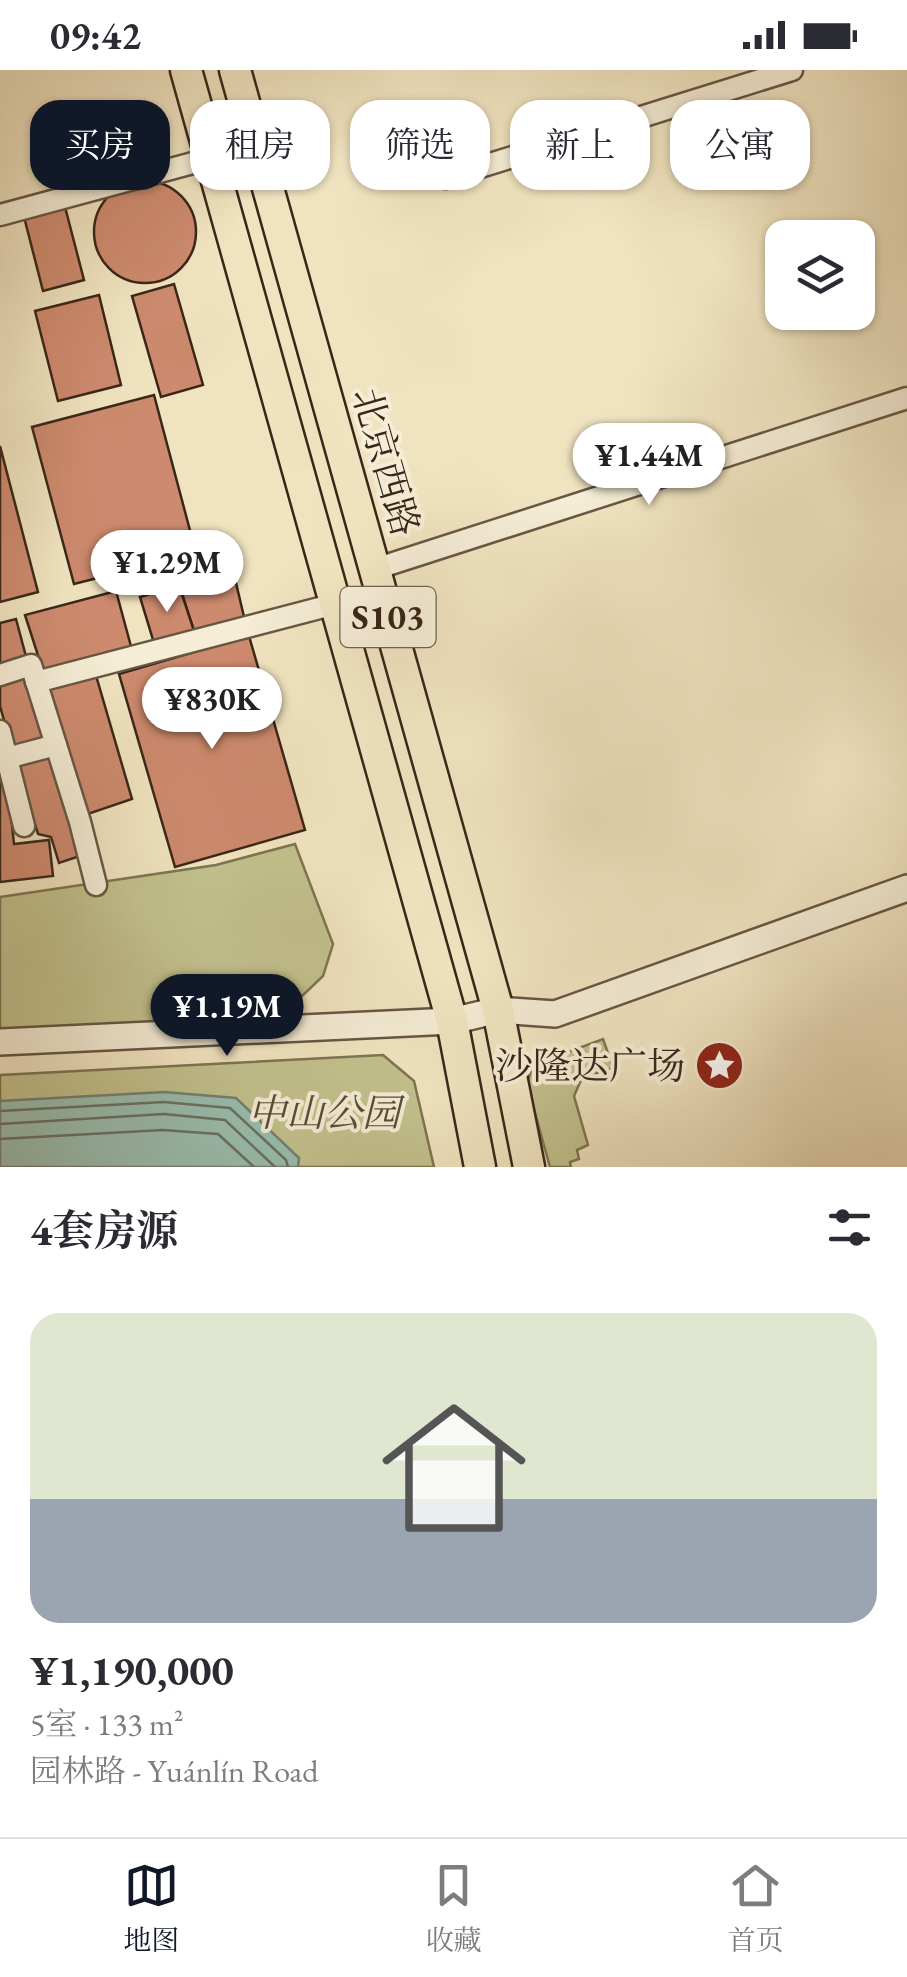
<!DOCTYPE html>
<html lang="zh">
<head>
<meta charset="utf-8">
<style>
	:root { --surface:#fff; --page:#f7f7f7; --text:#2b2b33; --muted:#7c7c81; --line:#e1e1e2; --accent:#111827 }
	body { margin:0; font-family:"EB Garamond","Noto Serif SC",serif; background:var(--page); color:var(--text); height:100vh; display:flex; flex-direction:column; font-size:38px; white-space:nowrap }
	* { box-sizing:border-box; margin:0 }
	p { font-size:32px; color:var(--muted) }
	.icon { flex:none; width:55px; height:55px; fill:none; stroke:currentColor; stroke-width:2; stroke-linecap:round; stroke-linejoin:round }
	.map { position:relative; height:1097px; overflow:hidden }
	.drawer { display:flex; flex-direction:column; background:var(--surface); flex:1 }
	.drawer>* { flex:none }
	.hud { position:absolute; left:30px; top:30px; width:848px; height:90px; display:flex; gap:20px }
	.fabs { position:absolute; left:765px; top:150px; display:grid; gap:20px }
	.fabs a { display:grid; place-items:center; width:110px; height:110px; border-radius:20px; background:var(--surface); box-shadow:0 2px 8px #0004; font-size:50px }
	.price { position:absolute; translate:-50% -85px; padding:0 22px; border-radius:35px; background:#fff; color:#222; font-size:32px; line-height:65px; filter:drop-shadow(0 2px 5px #0008) }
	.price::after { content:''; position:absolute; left:50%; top:60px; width:30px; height:22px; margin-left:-15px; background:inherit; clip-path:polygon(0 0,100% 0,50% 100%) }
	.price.on { background:var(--accent); color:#fff }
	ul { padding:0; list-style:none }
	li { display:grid; align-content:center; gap:20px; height:530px; padding:0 30px }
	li+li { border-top:2px solid var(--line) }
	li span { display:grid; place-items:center; height:310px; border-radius:30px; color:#555 }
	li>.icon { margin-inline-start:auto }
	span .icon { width:180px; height:180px; fill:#fffc; stroke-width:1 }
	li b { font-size:42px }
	h2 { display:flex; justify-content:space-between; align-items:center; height:120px; padding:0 30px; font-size:42px }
	.pill { padding:0 35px; border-radius:30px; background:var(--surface); box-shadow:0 2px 8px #0004; font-size:35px; line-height:90px }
	.pill.on { background:var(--accent); color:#fff }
	.status { display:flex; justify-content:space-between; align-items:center; height:70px; padding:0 50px; background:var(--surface); direction:ltr }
	.status svg { height:28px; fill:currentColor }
	.dock { display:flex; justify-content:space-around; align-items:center; height:140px; border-top:2px solid var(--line); background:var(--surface); font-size:28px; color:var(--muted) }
	.dock a { display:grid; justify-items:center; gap:5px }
	.dock .on { color:var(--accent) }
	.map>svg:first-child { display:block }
	.green { fill:#c2c18d; stroke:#7e7453; stroke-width:2.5 }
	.water { fill:#9abfb1; stroke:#738274; stroke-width:2.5 }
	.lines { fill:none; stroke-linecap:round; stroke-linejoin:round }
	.shore { stroke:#6a7265; stroke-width:2.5 }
	.building { fill:#cd8a6e; stroke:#392619; stroke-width:2.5 }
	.minor-casing { stroke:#675643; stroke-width:25 }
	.tertiary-casing { stroke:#675643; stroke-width:30 }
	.primary-casing { stroke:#392619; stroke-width:35 }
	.minor { stroke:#f5edd6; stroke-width:20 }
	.tertiary { stroke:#f5edd6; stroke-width:25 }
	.primary { stroke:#f0e4c0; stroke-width:30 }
	.labels { text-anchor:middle; stroke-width:8; stroke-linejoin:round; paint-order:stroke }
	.shield { fill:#f5edd6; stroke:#716252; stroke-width:2.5 }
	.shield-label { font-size:35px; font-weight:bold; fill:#392619 }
	.street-label { font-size:38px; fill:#392619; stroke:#f5edd6 }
	.poi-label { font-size:38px; fill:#392619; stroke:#f5edd6; text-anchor:end }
	.park-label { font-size:38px; font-style:italic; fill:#5b4d36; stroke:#f5edd6 }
</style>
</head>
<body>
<div class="status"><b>09:42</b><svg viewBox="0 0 49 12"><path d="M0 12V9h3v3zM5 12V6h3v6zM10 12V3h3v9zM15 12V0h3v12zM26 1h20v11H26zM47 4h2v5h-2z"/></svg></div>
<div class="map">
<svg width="907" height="1097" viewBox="0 0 907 1097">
	<rect width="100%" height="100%" fill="#f0e4c0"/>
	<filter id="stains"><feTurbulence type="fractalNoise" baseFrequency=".002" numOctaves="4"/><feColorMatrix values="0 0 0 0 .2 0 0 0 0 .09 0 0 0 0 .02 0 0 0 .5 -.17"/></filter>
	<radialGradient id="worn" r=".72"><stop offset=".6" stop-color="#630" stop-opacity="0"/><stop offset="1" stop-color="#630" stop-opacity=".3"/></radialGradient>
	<g class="green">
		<polygon points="295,774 333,874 323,906 299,929 254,950 0,964 0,827 216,795"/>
		<polygon points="603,969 613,998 582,1008 574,1026 588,1075 577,1080 579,1089 570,1092 571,1097 550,1097 527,1014 531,1001 538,993"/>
		<polygon points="383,985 414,1011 434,1097 0,1097 0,1005"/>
	</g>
	<polygon class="water" points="164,1022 236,1028 299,1088 298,1097 0,1097 0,1031"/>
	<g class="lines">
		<g class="shore">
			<polyline points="0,1041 164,1032 230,1038 286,1090 288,1097"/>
			<polyline points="0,1054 164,1044 225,1050 275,1097"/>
			<polyline points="0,1069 163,1060 218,1064 254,1097"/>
		</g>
	</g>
	<g class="building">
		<circle cx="145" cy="162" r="51"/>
		<polygon points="64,133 84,210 43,221 23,143"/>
		<polygon points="174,214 203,315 161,327 132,226"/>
		<polygon points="99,225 121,315 58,331 35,241"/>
		<polygon points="154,325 196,483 74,514 32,357"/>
		<polygon points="0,376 38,522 0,532"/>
		<polygon points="232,496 245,551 195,564 179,515"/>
		<polygon points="179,515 195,564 154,573 140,527"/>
		<polygon points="116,521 132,580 43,601 25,545"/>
		<polygon points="16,549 48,669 12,679 0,636 0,553"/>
		<polygon points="249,566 305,760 175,797 119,604"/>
		<polygon points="95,602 132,729 85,745 46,614"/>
		<polygon points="47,678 80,786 59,793 51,767 38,764 14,688"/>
		<polygon points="0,686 5,686 14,774 49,770 53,806 0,812"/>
	</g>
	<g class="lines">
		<defs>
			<g id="minor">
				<polyline points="445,108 792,0"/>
				<polyline points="0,145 256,76"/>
				<polyline points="375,499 907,328"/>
				<polyline points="0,605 31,595 80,752 96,815"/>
				<polyline points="36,612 335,534"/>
				<polyline points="0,661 24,756"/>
				<polyline points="7,688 56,675"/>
			</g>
			<polyline id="tertiary" points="0,972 452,951 498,940 555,944 907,818"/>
			<g id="primary">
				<polyline points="186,0 452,951 480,1097"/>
				<polyline points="235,0 498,940 529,1097"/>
			</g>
		</defs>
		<use href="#minor" class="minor-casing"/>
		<use href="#tertiary" class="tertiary-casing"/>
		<use href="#primary" class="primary-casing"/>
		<use href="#minor" class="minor"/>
		<use href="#tertiary" class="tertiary"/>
		<use href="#primary" class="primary"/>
	</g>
	<defs>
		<symbol id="sight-disc" viewBox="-11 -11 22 22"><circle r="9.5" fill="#8f2418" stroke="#f5edd6"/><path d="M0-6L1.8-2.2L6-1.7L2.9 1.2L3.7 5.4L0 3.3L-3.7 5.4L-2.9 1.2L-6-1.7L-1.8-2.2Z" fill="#fff"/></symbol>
	</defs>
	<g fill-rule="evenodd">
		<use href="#sight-disc" x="692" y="968" width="55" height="55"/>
	</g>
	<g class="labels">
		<rect class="shield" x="340.5" y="517" width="95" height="60" rx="8"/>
		<g class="shield-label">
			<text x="388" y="559">S103</text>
		</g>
		<g class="street-label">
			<text transform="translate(386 392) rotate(74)" y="13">北京西路</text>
		</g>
		<g class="poi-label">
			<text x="685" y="1009">沙隆达广场</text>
		</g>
		<g class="park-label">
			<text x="324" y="1056">中山公园</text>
		</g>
	</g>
	<rect width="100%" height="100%" filter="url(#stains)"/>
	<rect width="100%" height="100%" fill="url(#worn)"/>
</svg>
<div class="fabs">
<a><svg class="icon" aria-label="layers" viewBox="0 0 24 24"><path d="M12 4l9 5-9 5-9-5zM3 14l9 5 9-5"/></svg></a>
</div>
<b class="price" style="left:649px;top:438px">¥1.44M</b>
<b class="price" style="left:167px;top:545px">¥1.29M</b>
<b class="price" style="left:212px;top:682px">¥830K</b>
<b class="price on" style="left:227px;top:989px">¥1.19M</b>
<div class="hud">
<a class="pill on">买房</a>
<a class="pill">租房</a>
<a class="pill">筛选</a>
<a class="pill">新上</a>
<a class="pill">公寓</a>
</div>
</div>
<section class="drawer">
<h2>4套房源<svg class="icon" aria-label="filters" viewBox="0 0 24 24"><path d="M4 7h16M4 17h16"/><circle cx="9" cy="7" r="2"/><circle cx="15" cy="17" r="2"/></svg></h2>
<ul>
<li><span style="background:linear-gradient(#dfe7d0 60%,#9aa5b1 0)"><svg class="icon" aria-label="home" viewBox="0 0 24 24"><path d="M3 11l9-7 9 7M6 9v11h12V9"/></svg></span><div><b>¥1,190,000</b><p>5室 · 133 m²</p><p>园林路 - Yuánlín Road</p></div></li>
</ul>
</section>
<nav class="dock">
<a class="on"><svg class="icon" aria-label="map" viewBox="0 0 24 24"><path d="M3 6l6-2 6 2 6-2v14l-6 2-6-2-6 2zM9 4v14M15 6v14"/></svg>地图</a>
<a><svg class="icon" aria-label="saved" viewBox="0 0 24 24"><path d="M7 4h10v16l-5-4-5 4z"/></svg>收藏</a>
<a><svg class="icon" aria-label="home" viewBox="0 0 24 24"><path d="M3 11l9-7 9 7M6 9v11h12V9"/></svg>首页</a>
</nav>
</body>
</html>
